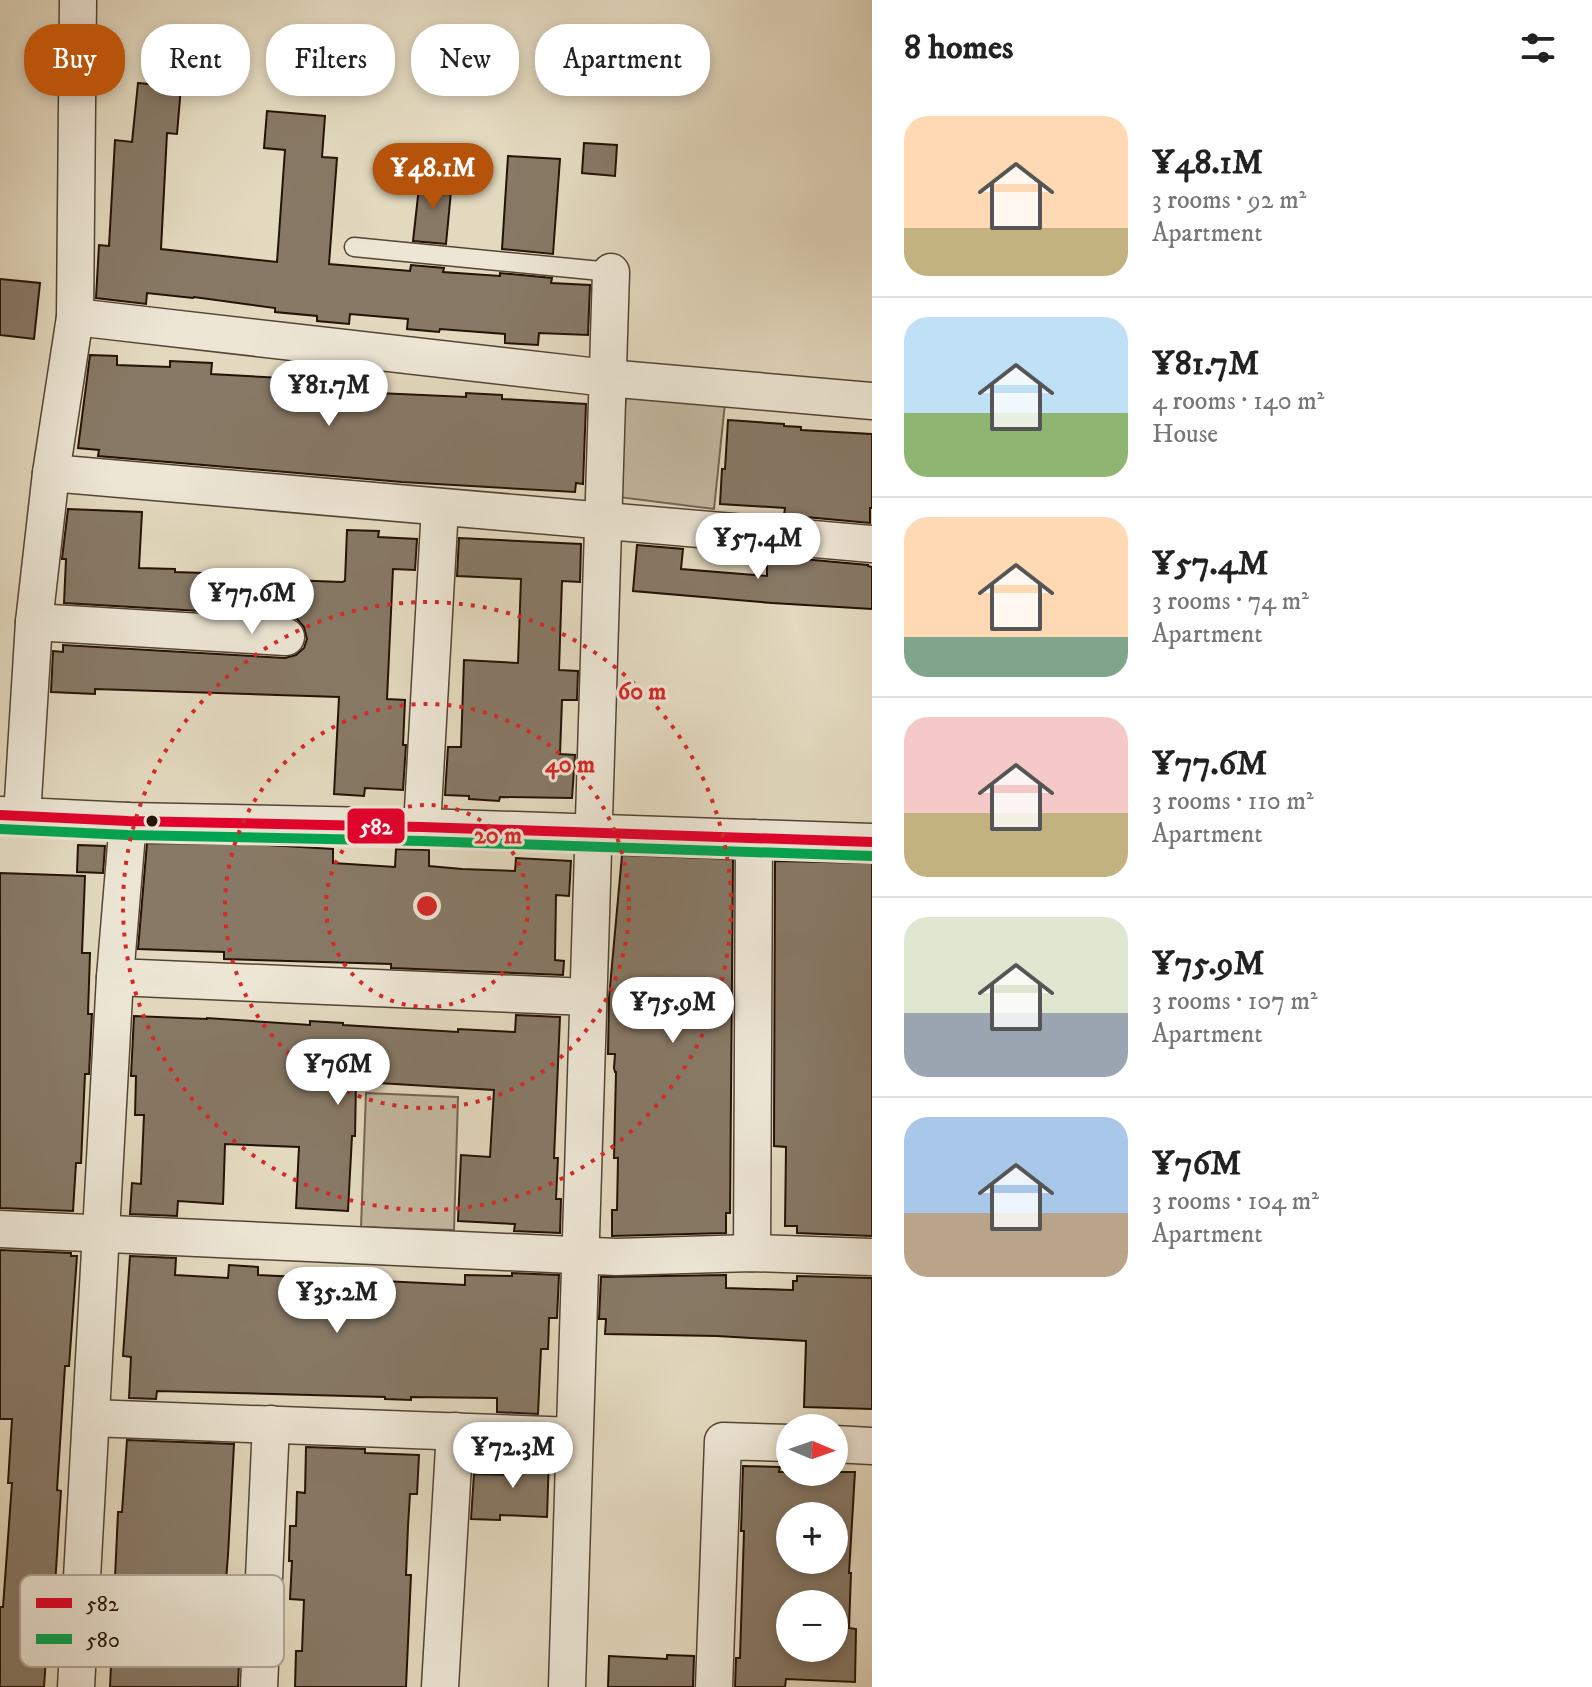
<!DOCTYPE html>
<html lang="en">
<head>
<meta charset="utf-8">
<style>
	:root { --surface:#fff; --page:#f6f6f6; --text:#222; --muted:#767676; --line:#e0e0e0; --accent:#b45309 }
	body { margin:0; font-family:"IM FELL DW Pica",serif; background:var(--page); color:var(--text); height:100vh; display:flex; flex-direction:column; font-size:30px; white-space:nowrap }
	* { box-sizing:border-box; margin:0 }
	p { font-size:26px; color:var(--muted) }
	.icon { flex:none; width:44px; height:44px; fill:none; stroke:currentColor; stroke-width:2; stroke-linecap:round; stroke-linejoin:round }
	.map { position:relative; flex:1; overflow:hidden }
	.details { display:flex; flex-direction:column; background:var(--surface); width:720px }
	.details>* { flex:none }
	.banner { position:absolute; left:24px; top:24px; width:728px; height:72px; display:flex; gap:16px }
	.needle { width:52px; rotate:92deg }
	.fabs { position:absolute; left:776px; top:1414px; display:grid; gap:16px }
	.fabs a { display:grid; place-items:center; width:72px; height:72px; border-radius:50%; background:var(--surface); box-shadow:0 4px 12px #0003; font-size:40px }
	.price { position:absolute; translate:-50% -68px; padding:0 18px; border-radius:28px; background:#fff; color:#222; font-size:26px; line-height:52px; filter:drop-shadow(0 2px 4px #0008) }
	.price::after { content:''; position:absolute; left:50%; top:48px; width:24px; height:18px; margin-left:-12px; background:inherit; clip-path:polygon(0 0,100% 0,50% 100%) }
	.price.current { background:var(--accent); color:#fff }
	ul { padding:0; list-style:none }
	li { display:flex; align-items:center; gap:24px; height:200px; padding:0 32px }
	li+li { border-top:2px solid var(--line) }
	li span { display:grid; place-items:center; flex:none; width:224px; height:160px; border-radius:24px; color:#555 }
	li>.icon { margin-inline-start:auto }
	span .icon { width:96px; height:96px; fill:#fffc; stroke-width:1 }
	li b { font-size:34px }
	h2 { display:flex; justify-content:space-between; align-items:center; height:96px; padding:0 32px; font-size:34px }
	.tag { padding:0 28px; border-radius:32px; background:var(--surface); box-shadow:0 4px 12px #0003; font-size:28px; line-height:72px }
	.tag.current { background:var(--accent); color:#fff }
	main { display:flex; flex:1; min-height:0 }
	.map>svg:first-child { display:block }
	.green { fill:#c3b79f; stroke:#746452; stroke-width:2 }
	.building { fill:#877966; stroke:#241205; stroke-width:2; fill-rule:evenodd }
	.lines { fill:none; stroke-linecap:round; stroke-linejoin:round }
	.service-casing { stroke:#544434; stroke-width:21 }
	.minor-casing { stroke:#544434; stroke-width:39 }
	.service { stroke:#ede6d5; stroke-width:18 }
	.minor { stroke:#ede6d5; stroke-width:36 }
	.bus-1-casing { stroke:#ede6d5; stroke-width:16 }
	.bus-2-casing { stroke:#ede6d5; stroke-width:16 }
	.bus-1 { stroke:#e4002b; stroke-width:10 }
	.bus-2 { stroke:#00a651; stroke-width:10 }
	.ring { fill:none; stroke:#d62828; stroke-width:4; stroke-dasharray:4 8 }
	.bus-dot { fill:#241205; stroke:#ede6d5; stroke-width:3 }
	.key { fill:#ede6d5; stroke:#b1a697; stroke-width:2 }
	.key-label { font-size:22px; fill:#241205 }
	.centre { fill:#d62828; stroke:#ede6d5; stroke-width:4 }
	.ring-label { font-size:24px; text-anchor:middle; font-weight:bold; fill:#d62828; stroke:#ede6d5; stroke-width:6; stroke-linejoin:round; paint-order:stroke }
	.line-badge { stroke:#ede6d5; stroke-width:3 }
	.badge-label { font-size:22px; text-anchor:middle; font-weight:bold; fill:#fff }
</style>
</head>
<body>
<main>
<div class="map">
<svg width="872" height="1687" viewBox="0 0 872 1687">
	<rect width="100%" height="100%" fill="#e3d9bf"/>
	<filter id="stains"><feTurbulence type="fractalNoise" baseFrequency=".0025" numOctaves="4"/><feColorMatrix values="0 0 0 0 .2 0 0 0 0 .09 0 0 0 0 .02 0 0 0 .5 -.17"/></filter>
	<radialGradient id="worn" r=".72"><stop offset=".6" stop-color="#630" stop-opacity="0"/><stop offset="1" stop-color="#630" stop-opacity=".3"/></radialGradient>
	<g class="green">
		<polygon points="626,397 725,403 714,509 618,497"/>
		<polygon points="366,1093 458,1097 454,1230 361,1227"/>
	</g>
	<g class="building">
		<polygon points="138,83 181,87 177,134 167,133 161,249 277,262 285,150 264,148 267,111 325,116 322,157 337,158 329,264 410,271 411,265 444,268 443,272 500,276 500,273 552,278 551,283 590,285 588,335 539,333 538,345 505,343 505,334 440,329 439,332 407,329 408,319 350,314 349,324 317,321 317,316 275,312 275,308 194,297 193,298 147,293 146,304 96,298 99,245 109,246 115,140 132,142"/>
		<polygon points="584,143 617,145 615,176 582,173"/>
		<polygon points="508,156 560,159 553,254 502,249"/>
		<polygon points="420,178 452,181 446,244 413,241"/>
		<polygon points="0,279 40,283 34,339 0,335"/>
		<polygon points="90,355 117,356 117,365 170,367 170,361 212,363 211,374 319,380 319,382 356,384 356,392 466,397 466,393 502,395 502,399 586,404 583,484 576,483 575,492 402,482 98,456 99,450 78,448"/>
		<polygon points="728,420 784,424 784,426 801,427 801,430 872,434 872,508 870,508 870,523 784,515 785,508 720,504 722,469 725,469"/>
		<polygon points="68,509 142,512 139,568 175,569 175,572 289,576 289,580 342,582 345,581 347,530 379,531 378,537 417,539 415,570 393,569 387,699 405,700 403,745 406,745 403,790 365,788 364,796 334,794 339,697 95,689 95,694 51,692 53,651 63,652 63,645 285,658 296,655 304,648 307,639 304,627 297,619 287,616 64,603 66,559 62,559"/>
		<polygon points="459,538 581,544 580,582 562,581 559,670 578,671 577,700 562,700 560,754 575,755 572,798 500,797 499,801 469,799 469,796 445,795 448,747 461,747 464,660 518,663 521,579 457,576"/>
		<polygon points="637,545 683,549 681,569 767,576 767,561 781,561 781,557 868,565 868,566 872,567 872,609 772,603 633,591"/>
		<polygon points="147,843 249,844 333,849 333,863 395,867 396,849 429,850 429,866 462,869 515,871 516,858 571,861 569,896 556,895 555,960 564,961 563,975 391,968 391,964 224,959 224,952 138,949"/>
		<polygon points="78,845 105,846 103,873 77,872"/>
		<polygon points="622,855 733,859 730,1213 726,1213 726,1233 612,1236 612,1210 617,1210 618,1158 614,1158 616,1072 615,1072 614,1068 615,1054 608,1054 609,998"/>
		<polygon points="775,861 872,863 872,1236 797,1233 797,1226 785,1226 786,1147 774,1146"/>
		<polygon points="0,873 85,876 82,953 90,953 88,1014 92,1014 89,1074 85,1074 81,1163 76,1163 73,1211 0,1208"/>
		<polygon points="516,1015 560,1017 554,1158 558,1158 556,1199 561,1199 560,1233 514,1231 515,1224 458,1221 461,1155 490,1157 494,1090 378,1083 356,1082 355,1136 352,1136 348,1211 296,1208 299,1147 225,1144 223,1204 178,1201 177,1216 130,1214 132,1183 141,1184 144,1115 135,1115 136,1076 131,1076 134,1016 207,1019 207,1018 310,1025 310,1021 343,1023 343,1025 458,1032 458,1029 515,1032"/>
		<polygon points="0,1250 71,1253 71,1256 77,1256 69,1366 65,1366 57,1490 61,1491 56,1570 54,1598 50,1598 44,1687 0,1687 0,1607 3,1607 12,1483 8,1483 12,1419 0,1419"/>
		<polygon points="130,1256 176,1258 175,1275 228,1278 229,1265 258,1267 258,1275 465,1285 465,1275 512,1276 512,1273 559,1275 557,1318 549,1318 548,1349 541,1349 538,1414 497,1412 497,1398 411,1397 411,1400 385,1399 385,1397 157,1391 156,1399 129,1398 131,1357 123,1356"/>
		<polygon points="726,1275 726,1288 793,1290 793,1281 797,1281 797,1276 872,1278 872,1409 804,1407 806,1341 717,1336 605,1334 606,1319 599,1319 601,1277"/>
		<polygon points="127,1440 234,1444 228,1555 225,1594 223,1593 220,1662 239,1663 238,1687 110,1687 118,1512 122,1512"/>
		<polygon points="306,1447 365,1449 365,1453 419,1455 417,1494 410,1494 408,1526 406,1575 411,1575 406,1687 295,1687 296,1651 302,1651 304,1600 290,1599 292,1561 289,1561 290,1526 296,1526 297,1492 305,1493"/>
		<polygon points="511,1455 549,1457 547,1517 500,1515 500,1520 471,1519 474,1474 510,1475"/>
		<path d="M743,1466L780,1467L779,1472H855L849,1573H851L849,1628L856,1629L855,1682L786,1679L785,1687H735L736,1658H740L744,1531H741ZM790,1516H834V1560H790ZM790,1604H834V1648H790Z"/>
		<polygon points="667,1655 694,1656 693,1687 608,1687 609,1656 667,1659"/>
	</g>
	<g class="lines">
		<defs>
			<polyline id="service" points="354,247 611,272"/>
			<g id="minor">
				<polyline points="75,317 607,378 872,401"/>
				<polyline points="51,473 872,544"/>
				<polyline points="34,622 286,637"/>
				<polyline points="0,815 128,821 422,827 872,842"/>
				<polyline points="22,816 34,622 51,473 75,317 78,0"/>
				<polyline points="422,827 440,507"/>
				<polyline points="115,977 588,997"/>
				<polyline points="0,1229 616,1257 752,1253 872,1257"/>
				<polyline points="752,1253 754,838"/>
				<polyline points="91,1418 574,1436"/>
				<polyline points="834,1444 872,1446"/>
				<polyline points="76,1687 115,977 128,821"/>
				<polyline points="259,1687 271,1424"/>
				<polyline points="440,1687 455,1431"/>
				<polyline points="567,1687 611,272"/>
				<polyline points="714,1687 723,1441 790,1443"/>
			</g>
		</defs>
		<use href="#service" class="service-casing"/>
		<use href="#minor" class="minor-casing"/>
		<use href="#service" class="service"/>
		<use href="#minor" class="minor"/>
		<defs>
			<polyline id="bus-1" points="0,815 128,821 422,827 872,842"/>
			<polyline id="bus-2" points="0,829 128,835 422,841 872,856"/>
		</defs>
		<use href="#bus-1" class="bus-1-casing"/>
		<use href="#bus-2" class="bus-2-casing"/>
		<use href="#bus-1" class="bus-1"/>
		<use href="#bus-2" class="bus-2"/>
	</g>
	<g class="ring">
		<circle cx="427" cy="906" r="101"/>
		<circle cx="427" cy="906" r="202"/>
		<circle cx="427" cy="906" r="304"/>
	</g>
	<circle class="bus-dot" cx="152" cy="821" r="7"/>
	<rect x="20" y="1575" width="264" height="92" rx="12" class="key"/>
	<rect x="36" y="1598" width="36" height="10" fill="#e4002b"/>
	<rect x="36" y="1634" width="36" height="10" fill="#00a651"/>
	<g class="key-label">
		<text x="86" y="1611">582</text>
		<text x="86" y="1647">580</text>
	</g>
	<circle cx="427" cy="906" r="12" class="centre"/>
	<g class="ring-label">
		<text x="642" y="699">60 m</text>
		<text x="570" y="772">40 m</text>
		<text x="498" y="843">20 m</text>
	</g>
	<rect class="line-badge" x="346" y="807" width="60" height="38" rx="8" fill="#e4002b"/>
	<g class="badge-label">
		<text x="376" y="834">582</text>
	</g>
	<rect width="100%" height="100%" filter="url(#stains)"/>
	<rect width="100%" height="100%" fill="url(#worn)"/>
</svg>
<div class="fabs">
<a><svg class="needle" viewBox="-14 -14 28 28"><path d="M0-13l5 13h-10z" fill="#e53935"/><path d="M0 13l5-13h-10z" fill="#767676"/></svg></a>
<a>+</a>
<a>−</a>
</div>
<b class="price current" style="left:433px;top:211px">¥48.1M</b>
<b class="price" style="left:329px;top:428px">¥81.7M</b>
<b class="price" style="left:758px;top:581px">¥57.4M</b>
<b class="price" style="left:252px;top:636px">¥77.6M</b>
<b class="price" style="left:673px;top:1045px">¥75.9M</b>
<b class="price" style="left:338px;top:1107px">¥76M</b>
<b class="price" style="left:337px;top:1335px">¥35.2M</b>
<b class="price" style="left:513px;top:1490px">¥72.3M</b>
<div class="banner">
<a class="tag current">Buy</a>
<a class="tag">Rent</a>
<a class="tag">Filters</a>
<a class="tag">New</a>
<a class="tag">Apartment</a>
</div>
</div>
<section class="details">
<h2>8 homes<svg class="icon" aria-label="filters" viewBox="0 0 24 24"><path d="M4 7h16M4 17h16"/><circle cx="9" cy="7" r="2"/><circle cx="15" cy="17" r="2"/></svg></h2>
<ul>
<li><span style="background:linear-gradient(#ffd9b3 70%,#c2b280 0)"><svg class="icon" aria-label="home" viewBox="0 0 24 24"><path d="M3 11l9-7 9 7M6 9v11h12V9"/></svg></span><div><b>¥48.1M</b><p>3 rooms · 92 m²</p><p>Apartment</p></div></li>
<li><span style="background:linear-gradient(#bfe0f5 60%,#8fb573 0)"><svg class="icon" aria-label="home" viewBox="0 0 24 24"><path d="M3 11l9-7 9 7M6 9v11h12V9"/></svg></span><div><b>¥81.7M</b><p>4 rooms · 140 m²</p><p>House</p></div></li>
<li><span style="background:linear-gradient(#ffd9b3 75%,#7fa58c 0)"><svg class="icon" aria-label="home" viewBox="0 0 24 24"><path d="M3 11l9-7 9 7M6 9v11h12V9"/></svg></span><div><b>¥57.4M</b><p>3 rooms · 74 m²</p><p>Apartment</p></div></li>
<li><span style="background:linear-gradient(#f6c9c9 60%,#c2b280 0)"><svg class="icon" aria-label="home" viewBox="0 0 24 24"><path d="M3 11l9-7 9 7M6 9v11h12V9"/></svg></span><div><b>¥77.6M</b><p>3 rooms · 110 m²</p><p>Apartment</p></div></li>
<li><span style="background:linear-gradient(#dfe7d0 60%,#9aa5b1 0)"><svg class="icon" aria-label="home" viewBox="0 0 24 24"><path d="M3 11l9-7 9 7M6 9v11h12V9"/></svg></span><div><b>¥75.9M</b><p>3 rooms · 107 m²</p><p>Apartment</p></div></li>
<li><span style="background:linear-gradient(#a9c7e8 60%,#b9a48a 0)"><svg class="icon" aria-label="home" viewBox="0 0 24 24"><path d="M3 11l9-7 9 7M6 9v11h12V9"/></svg></span><div><b>¥76M</b><p>3 rooms · 104 m²</p><p>Apartment</p></div></li>
</ul>
</section>
</main>
</body>
</html>
